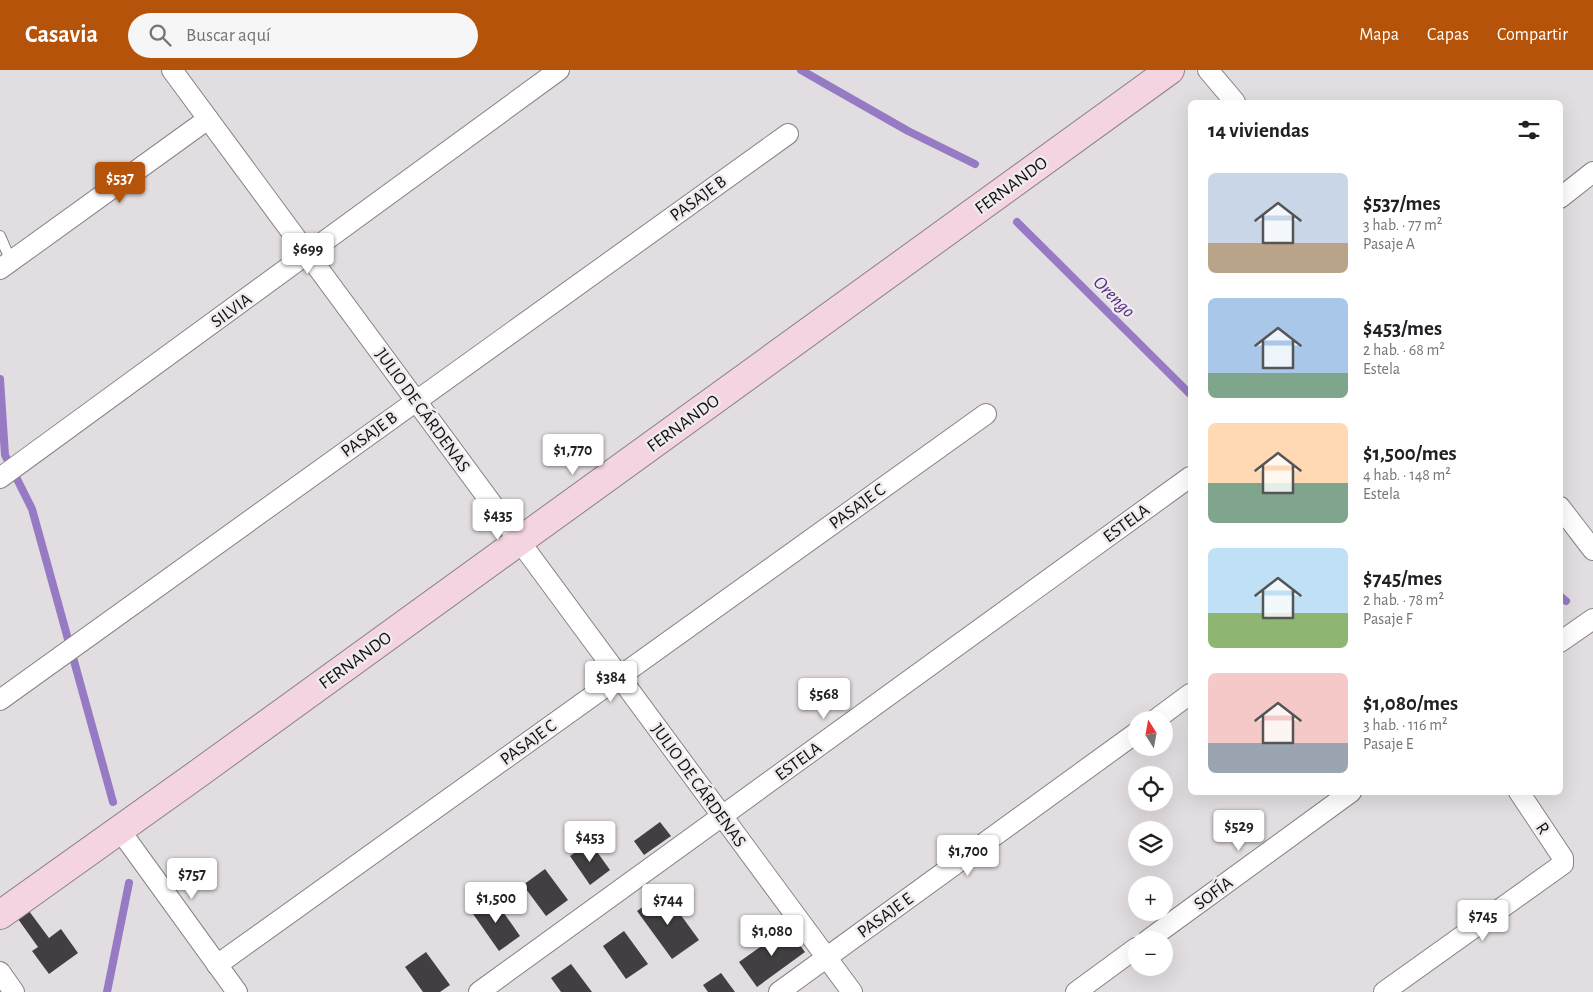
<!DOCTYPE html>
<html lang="es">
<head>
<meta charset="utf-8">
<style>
	:root { --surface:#fff; --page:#f6f6f6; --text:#202124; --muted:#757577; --accent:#b45309 }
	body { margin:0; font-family:"Alegreya Sans",sans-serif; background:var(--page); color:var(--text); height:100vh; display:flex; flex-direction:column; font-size:19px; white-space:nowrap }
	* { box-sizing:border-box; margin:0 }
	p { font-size:16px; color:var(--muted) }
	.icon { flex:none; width:28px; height:28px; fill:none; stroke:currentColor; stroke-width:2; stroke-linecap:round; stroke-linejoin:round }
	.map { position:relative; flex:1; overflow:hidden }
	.side { position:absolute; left:1188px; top:30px; width:375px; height:695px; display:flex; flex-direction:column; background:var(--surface); border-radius:8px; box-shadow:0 5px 20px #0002 }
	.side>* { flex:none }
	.needle { width:32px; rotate:349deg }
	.tools { position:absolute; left:1128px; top:641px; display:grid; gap:10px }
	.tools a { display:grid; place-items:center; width:45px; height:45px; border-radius:50%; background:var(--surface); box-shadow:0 5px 20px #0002; font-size:25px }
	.price { position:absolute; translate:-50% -42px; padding:0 11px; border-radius:5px; background:#fff; color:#222; font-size:16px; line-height:32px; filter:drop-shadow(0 1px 2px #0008) }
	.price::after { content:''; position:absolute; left:50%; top:30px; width:15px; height:11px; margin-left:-8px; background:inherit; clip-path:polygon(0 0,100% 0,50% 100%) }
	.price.on { background:var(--accent); color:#fff }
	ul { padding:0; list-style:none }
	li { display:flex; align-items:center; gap:15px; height:125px; padding:0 20px }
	li span { display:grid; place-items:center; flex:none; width:140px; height:100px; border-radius:8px; color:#555 }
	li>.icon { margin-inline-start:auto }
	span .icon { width:60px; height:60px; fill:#fffc; stroke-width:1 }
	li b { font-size:21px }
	h2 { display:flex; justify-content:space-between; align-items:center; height:60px; padding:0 20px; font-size:21px }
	header { display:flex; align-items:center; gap:30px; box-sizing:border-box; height:70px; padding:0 25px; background:var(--accent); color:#fff }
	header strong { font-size:24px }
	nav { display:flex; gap:28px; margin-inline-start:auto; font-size:18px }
	.search { width:350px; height:45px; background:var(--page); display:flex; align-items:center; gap:12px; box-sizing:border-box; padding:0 18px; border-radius:28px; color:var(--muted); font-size:19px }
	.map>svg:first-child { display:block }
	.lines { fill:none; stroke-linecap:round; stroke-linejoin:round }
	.stream { stroke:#967bc4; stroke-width:8 }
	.building { fill:#423f43 }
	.lane-casing { stroke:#878386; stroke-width:12 }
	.street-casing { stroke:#878386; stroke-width:22 }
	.secondary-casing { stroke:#878386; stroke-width:30 }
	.lane { stroke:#fff; stroke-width:10 }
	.street { stroke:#fff; stroke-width:20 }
	.secondary { stroke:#f4d4e1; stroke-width:28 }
	.labels { text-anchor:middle; stroke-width:5; stroke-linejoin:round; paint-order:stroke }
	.street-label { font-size:18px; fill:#121011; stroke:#efeaed }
	.water-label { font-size:19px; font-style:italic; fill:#522c83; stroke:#efeaed }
</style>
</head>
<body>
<header>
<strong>Casavia</strong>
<div class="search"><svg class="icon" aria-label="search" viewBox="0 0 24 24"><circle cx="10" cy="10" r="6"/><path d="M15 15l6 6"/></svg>Buscar aquí</div>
<nav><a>Mapa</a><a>Capas</a><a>Compartir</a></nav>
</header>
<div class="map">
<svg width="1593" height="922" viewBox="0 0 1593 922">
	<rect width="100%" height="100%" fill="#e2dde0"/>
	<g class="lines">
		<g class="stream">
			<polyline points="801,0 908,61 975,94"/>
			<polyline points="1017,152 1190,324"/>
			<polyline points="0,309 5,385 32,439 113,732"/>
			<polyline points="1560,526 1566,531"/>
			<polyline points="107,922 129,813"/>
		</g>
	</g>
	<g class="building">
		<polygon points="660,752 671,766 644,785 634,771"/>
		<polygon points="590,772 610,800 590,815 570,786"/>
		<polygon points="545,799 568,830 546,846 523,815"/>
		<polygon points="664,822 699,870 672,889 637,841"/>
		<polygon points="492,826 520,866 499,881 471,841"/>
		<polygon points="29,841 49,868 61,859 78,883 49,904 32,881 38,877 18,849"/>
		<polygon points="787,858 805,882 757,917 739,892"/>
		<polygon points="624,861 648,894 626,909 603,876"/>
		<polygon points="426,882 450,915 440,922 423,922 405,897"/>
		<polygon points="571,894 592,922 561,922 551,908"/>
		<polygon points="721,903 735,922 708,922 703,915"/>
	</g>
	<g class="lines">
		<defs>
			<polyline id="lane" points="0,166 11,191"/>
			<g id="street">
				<polyline points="172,0 852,922"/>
				<polyline points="1208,0 1235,32"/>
				<polyline points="1560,128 1593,102"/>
				<polyline points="0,199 208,49"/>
				<polyline points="0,408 559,0"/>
				<polyline points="1560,437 1593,480"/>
				<polyline points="1560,572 1593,549"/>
				<polyline points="0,630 788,64"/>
				<polyline points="1155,650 1190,624"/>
				<polyline points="119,759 237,922"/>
				<polyline points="1148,870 1351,722"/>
				<polyline points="217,895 986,344"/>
				<polyline points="0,902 14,922"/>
				<polyline points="479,922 1190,407"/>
				<polyline points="779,922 1136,663"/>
				<polyline points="1076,922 1136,878"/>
				<polyline points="1384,922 1563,794 1563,788 1519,722"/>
			</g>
			<polyline id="secondary" points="0,845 199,703 1170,0"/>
		</defs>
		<use href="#lane" class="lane-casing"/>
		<use href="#street" class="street-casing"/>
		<use href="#secondary" class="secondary-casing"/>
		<use href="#lane" class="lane"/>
		<use href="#street" class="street"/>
		<use href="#secondary" class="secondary"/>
	</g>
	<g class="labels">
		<g class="street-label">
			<text transform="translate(1011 115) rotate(-36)" y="6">FERNANDO</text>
			<text transform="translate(698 128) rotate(-36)" y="6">PASAJE B</text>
			<text transform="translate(231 240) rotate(-36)" y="6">SILVIA</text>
			<text transform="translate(423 340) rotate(54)" y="6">JULIO DE CÁRDENAS</text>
			<text transform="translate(683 353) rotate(-36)" y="6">FERNANDO</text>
			<text transform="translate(369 364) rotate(-36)" y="6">PASAJE B</text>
			<text transform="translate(857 436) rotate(-36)" y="6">PASAJE C</text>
			<text transform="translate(1126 453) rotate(-36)" y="6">ESTELA</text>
			<text transform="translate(355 590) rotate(-36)" y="6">FERNANDO</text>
			<text transform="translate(528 672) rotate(-36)" y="6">PASAJE C</text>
			<text transform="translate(798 691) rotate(-36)" y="6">ESTELA</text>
			<text transform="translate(699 715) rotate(54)" y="6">JULIO DE CÁRDENAS</text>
			<text transform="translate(1543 758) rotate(56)" y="6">R</text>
			<text transform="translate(1213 823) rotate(-36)" y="6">SOFÍA</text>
			<text transform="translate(885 845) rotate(-36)" y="6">PASAJE E</text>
		</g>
		<g class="water-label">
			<text transform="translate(1115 226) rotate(45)" y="7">Orengo</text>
		</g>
	</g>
</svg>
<div class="tools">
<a><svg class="needle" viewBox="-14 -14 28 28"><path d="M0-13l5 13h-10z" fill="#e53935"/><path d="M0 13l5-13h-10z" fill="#757577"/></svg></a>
<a><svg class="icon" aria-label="locate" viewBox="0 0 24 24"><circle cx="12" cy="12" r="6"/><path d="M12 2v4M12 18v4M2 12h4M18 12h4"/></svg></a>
<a><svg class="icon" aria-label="layers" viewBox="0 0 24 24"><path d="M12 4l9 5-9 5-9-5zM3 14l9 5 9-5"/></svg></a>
<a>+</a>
<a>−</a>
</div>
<b class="price on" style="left:120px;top:134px">$537</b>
<b class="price" style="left:308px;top:205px">$699</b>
<b class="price" style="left:573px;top:406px">$1,770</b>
<b class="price" style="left:498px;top:471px">$435</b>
<b class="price" style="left:611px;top:633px">$384</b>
<b class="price" style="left:824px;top:650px">$568</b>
<b class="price" style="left:1239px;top:782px">$529</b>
<b class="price" style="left:590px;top:793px">$453</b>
<b class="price" style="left:968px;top:807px">$1,700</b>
<b class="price" style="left:192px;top:830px">$757</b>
<b class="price" style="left:496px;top:854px">$1,500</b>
<b class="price" style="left:668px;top:856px">$744</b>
<b class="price" style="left:1483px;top:872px">$745</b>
<b class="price" style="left:772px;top:887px">$1,080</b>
<section class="side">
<h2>14 viviendas<svg class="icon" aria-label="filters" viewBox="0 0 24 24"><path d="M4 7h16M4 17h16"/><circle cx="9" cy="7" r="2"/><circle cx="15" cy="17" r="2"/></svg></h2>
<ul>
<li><span style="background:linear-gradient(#c9d6e8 70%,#b9a48a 0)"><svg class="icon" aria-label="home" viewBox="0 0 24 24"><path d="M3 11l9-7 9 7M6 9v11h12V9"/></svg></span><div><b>$537/mes</b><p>3 hab. · 77 m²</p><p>Pasaje A</p></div></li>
<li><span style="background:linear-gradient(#a9c7e8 75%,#7fa58c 0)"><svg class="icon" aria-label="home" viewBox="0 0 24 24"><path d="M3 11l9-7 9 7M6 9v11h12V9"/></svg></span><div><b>$453/mes</b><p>2 hab. · 68 m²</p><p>Estela</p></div></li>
<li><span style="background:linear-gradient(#ffd9b3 60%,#7fa58c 0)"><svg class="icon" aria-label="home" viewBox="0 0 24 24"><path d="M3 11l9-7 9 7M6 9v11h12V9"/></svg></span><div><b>$1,500/mes</b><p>4 hab. · 148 m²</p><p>Estela</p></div></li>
<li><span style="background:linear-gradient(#bfe0f5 65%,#8fb573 0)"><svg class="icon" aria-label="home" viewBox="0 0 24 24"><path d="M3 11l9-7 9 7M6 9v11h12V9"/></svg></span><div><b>$745/mes</b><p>2 hab. · 78 m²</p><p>Pasaje F</p></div></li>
<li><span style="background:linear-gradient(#f6c9c9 70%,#9aa5b1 0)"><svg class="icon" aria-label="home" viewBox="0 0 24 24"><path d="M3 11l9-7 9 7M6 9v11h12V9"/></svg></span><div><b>$1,080/mes</b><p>3 hab. · 116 m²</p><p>Pasaje E</p></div></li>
</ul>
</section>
</div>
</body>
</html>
